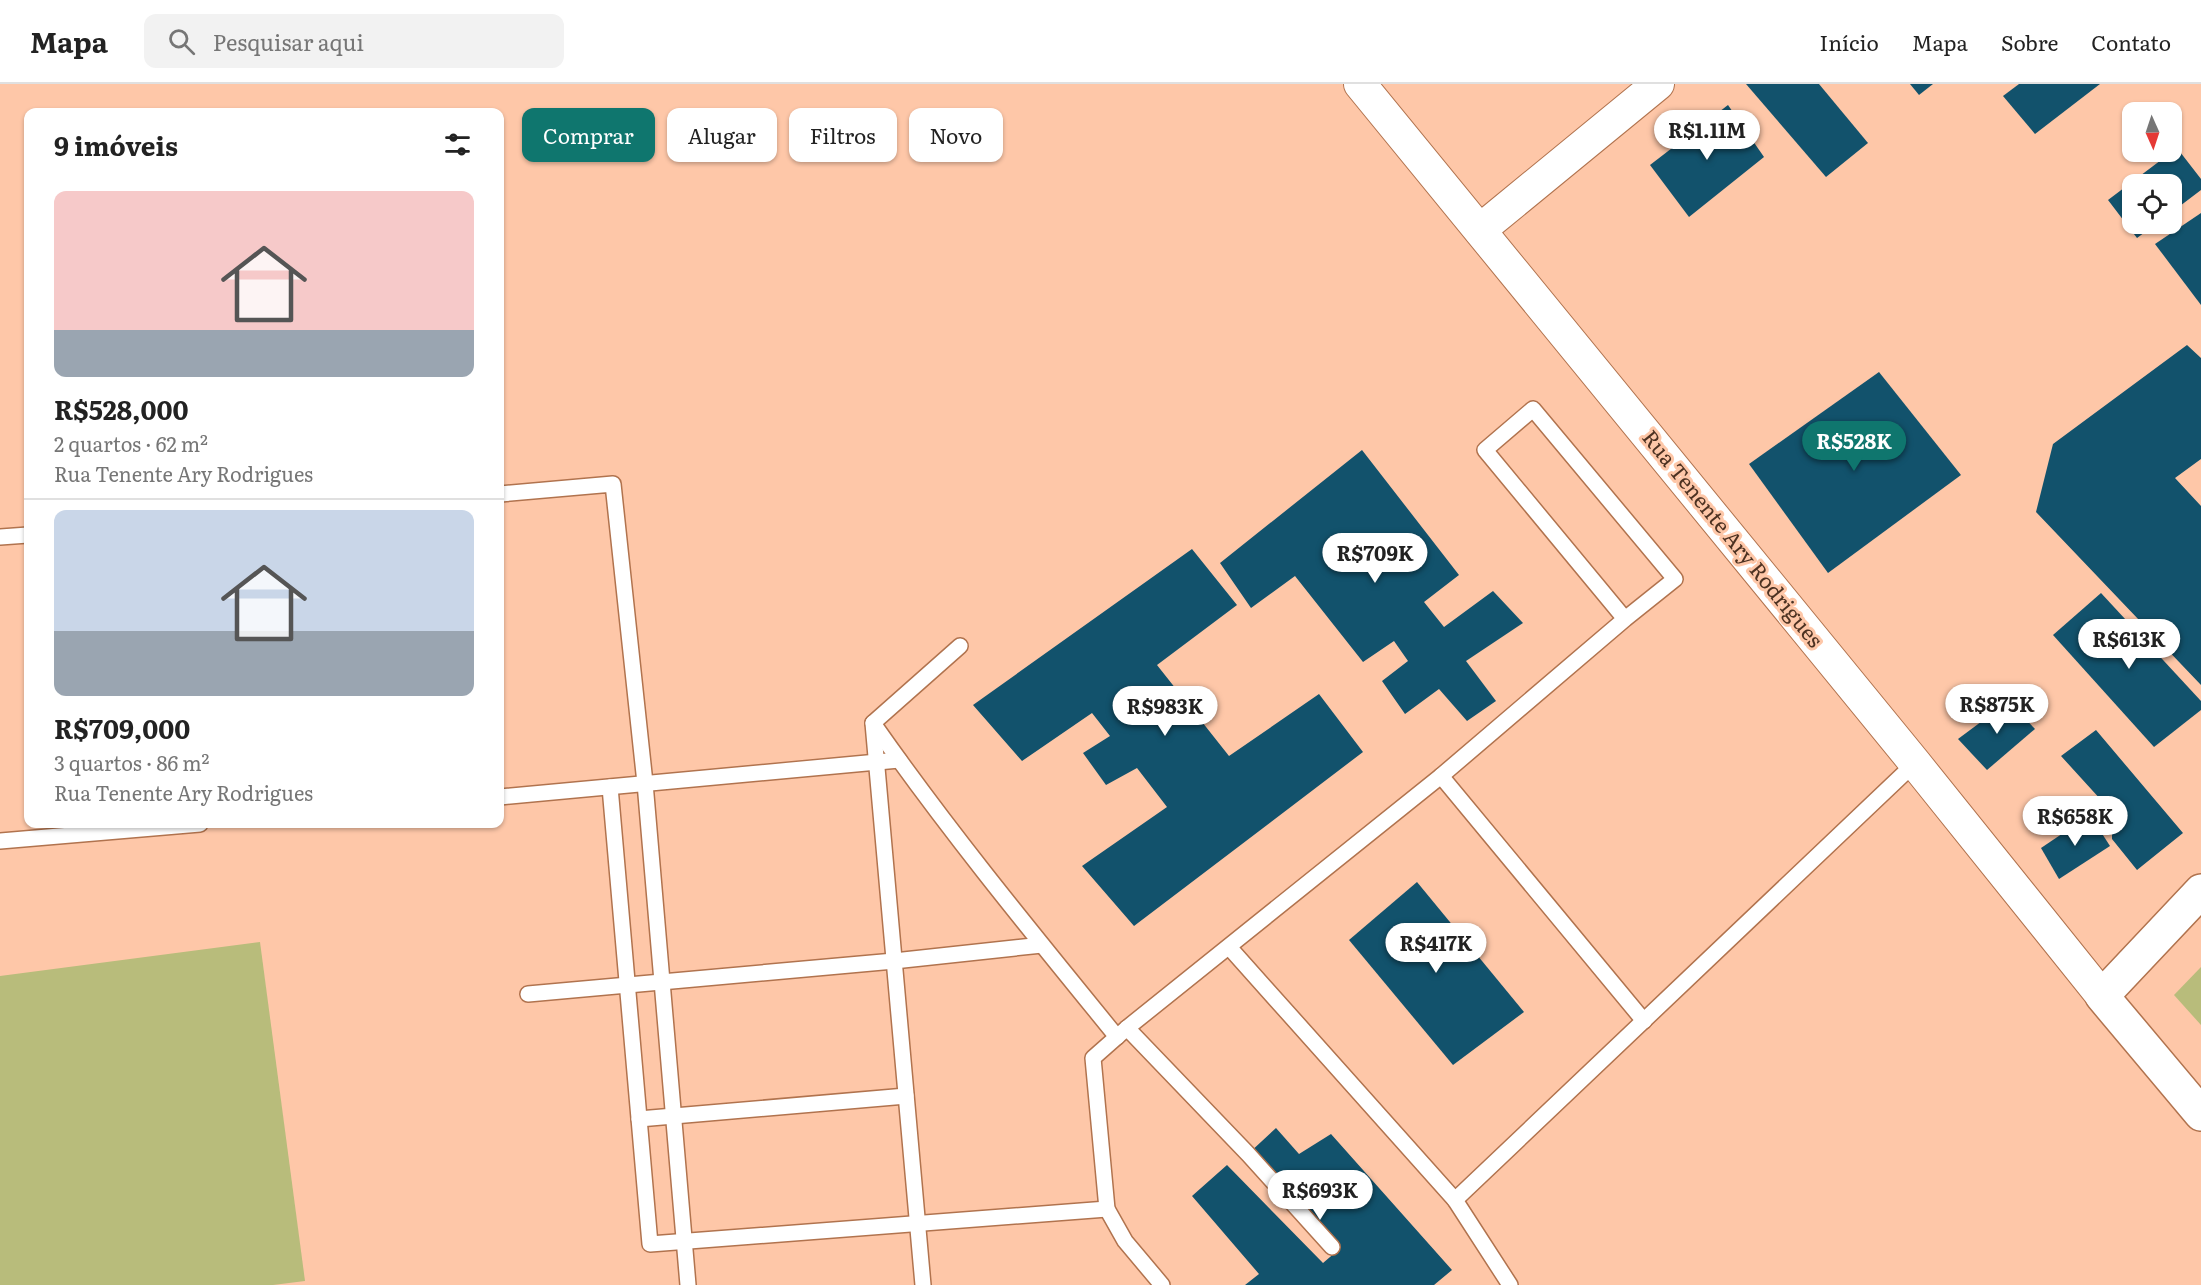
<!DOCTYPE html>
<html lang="pt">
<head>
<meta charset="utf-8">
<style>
	:root { --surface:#fff; --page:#f2f2f2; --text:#222; --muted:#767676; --line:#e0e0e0; --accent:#0f766e }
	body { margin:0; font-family:Literata,serif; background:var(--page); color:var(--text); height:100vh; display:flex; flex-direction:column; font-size:22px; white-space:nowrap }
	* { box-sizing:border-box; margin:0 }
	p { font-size:20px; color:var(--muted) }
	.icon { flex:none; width:33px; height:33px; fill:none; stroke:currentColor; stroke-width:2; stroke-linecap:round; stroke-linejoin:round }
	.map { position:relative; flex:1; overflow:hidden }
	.panel { position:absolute; left:24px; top:24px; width:480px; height:720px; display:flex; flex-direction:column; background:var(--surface); border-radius:12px; box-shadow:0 2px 4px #0004 }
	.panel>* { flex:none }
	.hud { position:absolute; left:522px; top:24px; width:570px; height:54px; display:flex; gap:12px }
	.needle { width:39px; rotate:177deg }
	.tools { position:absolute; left:2122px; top:18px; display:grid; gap:12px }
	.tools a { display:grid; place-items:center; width:60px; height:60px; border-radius:12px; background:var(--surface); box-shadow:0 2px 4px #0004; font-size:30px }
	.price { position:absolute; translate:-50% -51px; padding:0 14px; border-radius:21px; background:#fff; color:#222; font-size:20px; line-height:39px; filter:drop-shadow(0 2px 3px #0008) }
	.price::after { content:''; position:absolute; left:50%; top:36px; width:18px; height:14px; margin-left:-9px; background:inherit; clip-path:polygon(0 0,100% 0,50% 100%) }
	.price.current { background:var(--accent); color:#fff }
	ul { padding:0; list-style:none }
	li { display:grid; align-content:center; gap:12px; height:318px; padding:0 30px }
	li+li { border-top:2px solid var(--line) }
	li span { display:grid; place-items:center; height:186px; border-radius:12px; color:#555 }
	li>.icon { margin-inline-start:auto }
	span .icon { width:108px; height:108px; fill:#fffc; stroke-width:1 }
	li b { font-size:26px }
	h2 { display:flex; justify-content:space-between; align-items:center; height:72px; padding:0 30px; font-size:26px }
	.tag { padding:0 21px; border-radius:12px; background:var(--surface); box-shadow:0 2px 4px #0004; font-size:21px; line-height:54px }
	.tag.current { background:var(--accent); color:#fff }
	header { display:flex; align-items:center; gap:36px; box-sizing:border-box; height:84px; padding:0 30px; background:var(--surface); border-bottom:2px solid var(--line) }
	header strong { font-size:28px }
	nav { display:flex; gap:33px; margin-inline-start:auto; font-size:21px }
	.search { width:420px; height:54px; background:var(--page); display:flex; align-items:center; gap:15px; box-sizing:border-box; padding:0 21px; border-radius:12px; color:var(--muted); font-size:22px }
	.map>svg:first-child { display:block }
	.green { fill:#b8bc7b }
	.building { fill:#12526c }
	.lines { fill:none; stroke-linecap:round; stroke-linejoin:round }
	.lane-casing { stroke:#b1734e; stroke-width:18 }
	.street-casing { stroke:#b1734e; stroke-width:34 }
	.secondary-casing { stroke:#b1734e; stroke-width:36 }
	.lane { stroke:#fff; stroke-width:15 }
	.street { stroke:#fff; stroke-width:32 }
	.secondary { stroke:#fff; stroke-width:33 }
	.labels { text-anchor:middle; stroke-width:6; stroke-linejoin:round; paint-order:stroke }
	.street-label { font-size:21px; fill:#4d3222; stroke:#fec7a8 }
</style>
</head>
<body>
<header>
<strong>Mapa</strong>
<div class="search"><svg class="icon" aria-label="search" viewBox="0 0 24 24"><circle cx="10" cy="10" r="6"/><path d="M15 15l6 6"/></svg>Pesquisar aqui</div>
<nav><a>Início</a><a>Mapa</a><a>Sobre</a><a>Contato</a></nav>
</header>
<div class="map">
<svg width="2201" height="1201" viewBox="0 0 2201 1201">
	<rect width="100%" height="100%" fill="#fec7a8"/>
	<g class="green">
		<polygon points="260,858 305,1197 273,1201 0,1201 0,892"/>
		<polygon points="2201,883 2201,941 2174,911"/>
	</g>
	<g class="building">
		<polygon points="1746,0 1819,0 1868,59 1826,93"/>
		<polygon points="1910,0 1933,0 1919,11"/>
		<polygon points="2019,0 2100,0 2035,50 2003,12"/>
		<polygon points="1728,21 1764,73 1689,133 1650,81"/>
		<polygon points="2177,64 2201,95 2201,106 2172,128 2172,100 2133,100 2133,140 2156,140 2137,154 2108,116"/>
		<polygon points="2201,129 2201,221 2155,160"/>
		<polygon points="2187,261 2201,274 2201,375 2175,394 2201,422 2201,601 2036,428 2053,360"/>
		<polygon points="1879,288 1961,391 1828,489 1749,380"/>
		<polygon points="1362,366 1459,491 1424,518 1444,543 1493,507 1523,539 1466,577 1496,617 1467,637 1439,605 1405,630 1382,597 1408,577 1394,557 1363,578 1295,492 1251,524 1220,479"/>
		<polygon points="1192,465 1237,521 1157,581 1229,672 1319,610 1363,668 1134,842 1082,782 1167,723 1137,684 1106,701 1083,669 1110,652 1092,629 1022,677 973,621"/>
		<polygon points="2101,509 2201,617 2201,626 2154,663 2053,551"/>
		<polygon points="2009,617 2035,645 1987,686 1958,655"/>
		<polygon points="2096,646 2183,749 2137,786 2112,755 2112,728 2061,672"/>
		<polygon points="2090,731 2110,762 2059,795 2041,764"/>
		<polygon points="1417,798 1524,928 1453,981 1349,856"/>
		<polygon points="1276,1044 1299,1070 1331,1050 1452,1186 1434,1201 1245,1201 1259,1190 1192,1112 1227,1081 1323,1179 1337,1167 1248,1070"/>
	</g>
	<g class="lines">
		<defs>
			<g id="lane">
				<polyline points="500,410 613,400 645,699 688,1201"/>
				<polyline points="0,453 28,451"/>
				<polyline points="873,639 923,1201"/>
				<polyline points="873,639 960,562"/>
				<path d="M875,642C950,749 1034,851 1117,953"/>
				<polyline points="1441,692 1644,937"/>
				<polyline points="610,703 650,1160 1107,1125"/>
				<polyline points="500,713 899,676"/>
				<polyline points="0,757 200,740"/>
				<polyline points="1229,863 1455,1116 1510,1201"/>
				<polyline points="528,910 894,877 1042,861"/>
				<polyline points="1127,944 1248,1070 1332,1163"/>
				<polyline points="639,1035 906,1012"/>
				<polyline points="1455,1116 1915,679"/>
				<polyline points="1162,1201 1125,1157 1107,1125 1093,974 1127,944 1441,692 1625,535 1485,366 1533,325 1675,495 1625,535"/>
			</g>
			<g id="street">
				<polyline points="1360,0 1915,679 2102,912"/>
				<polyline points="1480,146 1658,0"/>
			</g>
			<polyline id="secondary" points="2201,807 2102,912 2201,1030"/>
		</defs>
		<use href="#lane" class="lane-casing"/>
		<use href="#street" class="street-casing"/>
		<use href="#secondary" class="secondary-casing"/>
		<use href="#lane" class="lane"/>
		<use href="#street" class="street"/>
		<use href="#secondary" class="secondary"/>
	</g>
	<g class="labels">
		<g class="street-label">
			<text transform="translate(1732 455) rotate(51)" y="7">Rua Tenente Ary Rodrigues</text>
		</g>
	</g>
</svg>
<div class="tools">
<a><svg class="needle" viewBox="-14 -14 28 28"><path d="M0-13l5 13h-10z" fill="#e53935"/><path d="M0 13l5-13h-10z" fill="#767676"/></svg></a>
<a><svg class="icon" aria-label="locate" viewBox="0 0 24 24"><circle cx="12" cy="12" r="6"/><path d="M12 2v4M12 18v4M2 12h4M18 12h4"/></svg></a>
</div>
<b class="price" style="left:1707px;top:77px">R$1.11M</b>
<b class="price current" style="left:1854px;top:388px">R$528K</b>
<b class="price" style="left:1375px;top:500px">R$709K</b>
<b class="price" style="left:2129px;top:586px">R$613K</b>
<b class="price" style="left:1997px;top:651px">R$875K</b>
<b class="price" style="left:1165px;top:653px">R$983K</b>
<b class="price" style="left:2075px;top:763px">R$658K</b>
<b class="price" style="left:1436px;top:890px">R$417K</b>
<b class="price" style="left:1320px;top:1137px">R$693K</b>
<div class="hud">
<a class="tag current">Comprar</a>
<a class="tag">Alugar</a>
<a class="tag">Filtros</a>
<a class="tag">Novo</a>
</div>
<section class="panel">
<h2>9 imóveis<svg class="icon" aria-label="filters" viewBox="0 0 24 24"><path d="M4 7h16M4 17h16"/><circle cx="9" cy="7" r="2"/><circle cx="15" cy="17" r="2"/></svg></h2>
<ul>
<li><span style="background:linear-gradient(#f6c9c9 75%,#9aa5b1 0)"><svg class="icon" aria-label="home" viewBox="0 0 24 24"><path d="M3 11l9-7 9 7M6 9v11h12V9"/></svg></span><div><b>R$528,000</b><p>2 quartos · 62 m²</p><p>Rua Tenente Ary Rodrigues</p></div></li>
<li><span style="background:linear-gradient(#c9d6e8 65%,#9aa5b1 0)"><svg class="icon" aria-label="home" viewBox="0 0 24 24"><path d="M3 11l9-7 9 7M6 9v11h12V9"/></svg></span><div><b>R$709,000</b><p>3 quartos · 86 m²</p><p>Rua Tenente Ary Rodrigues</p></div></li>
</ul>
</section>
</div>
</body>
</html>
